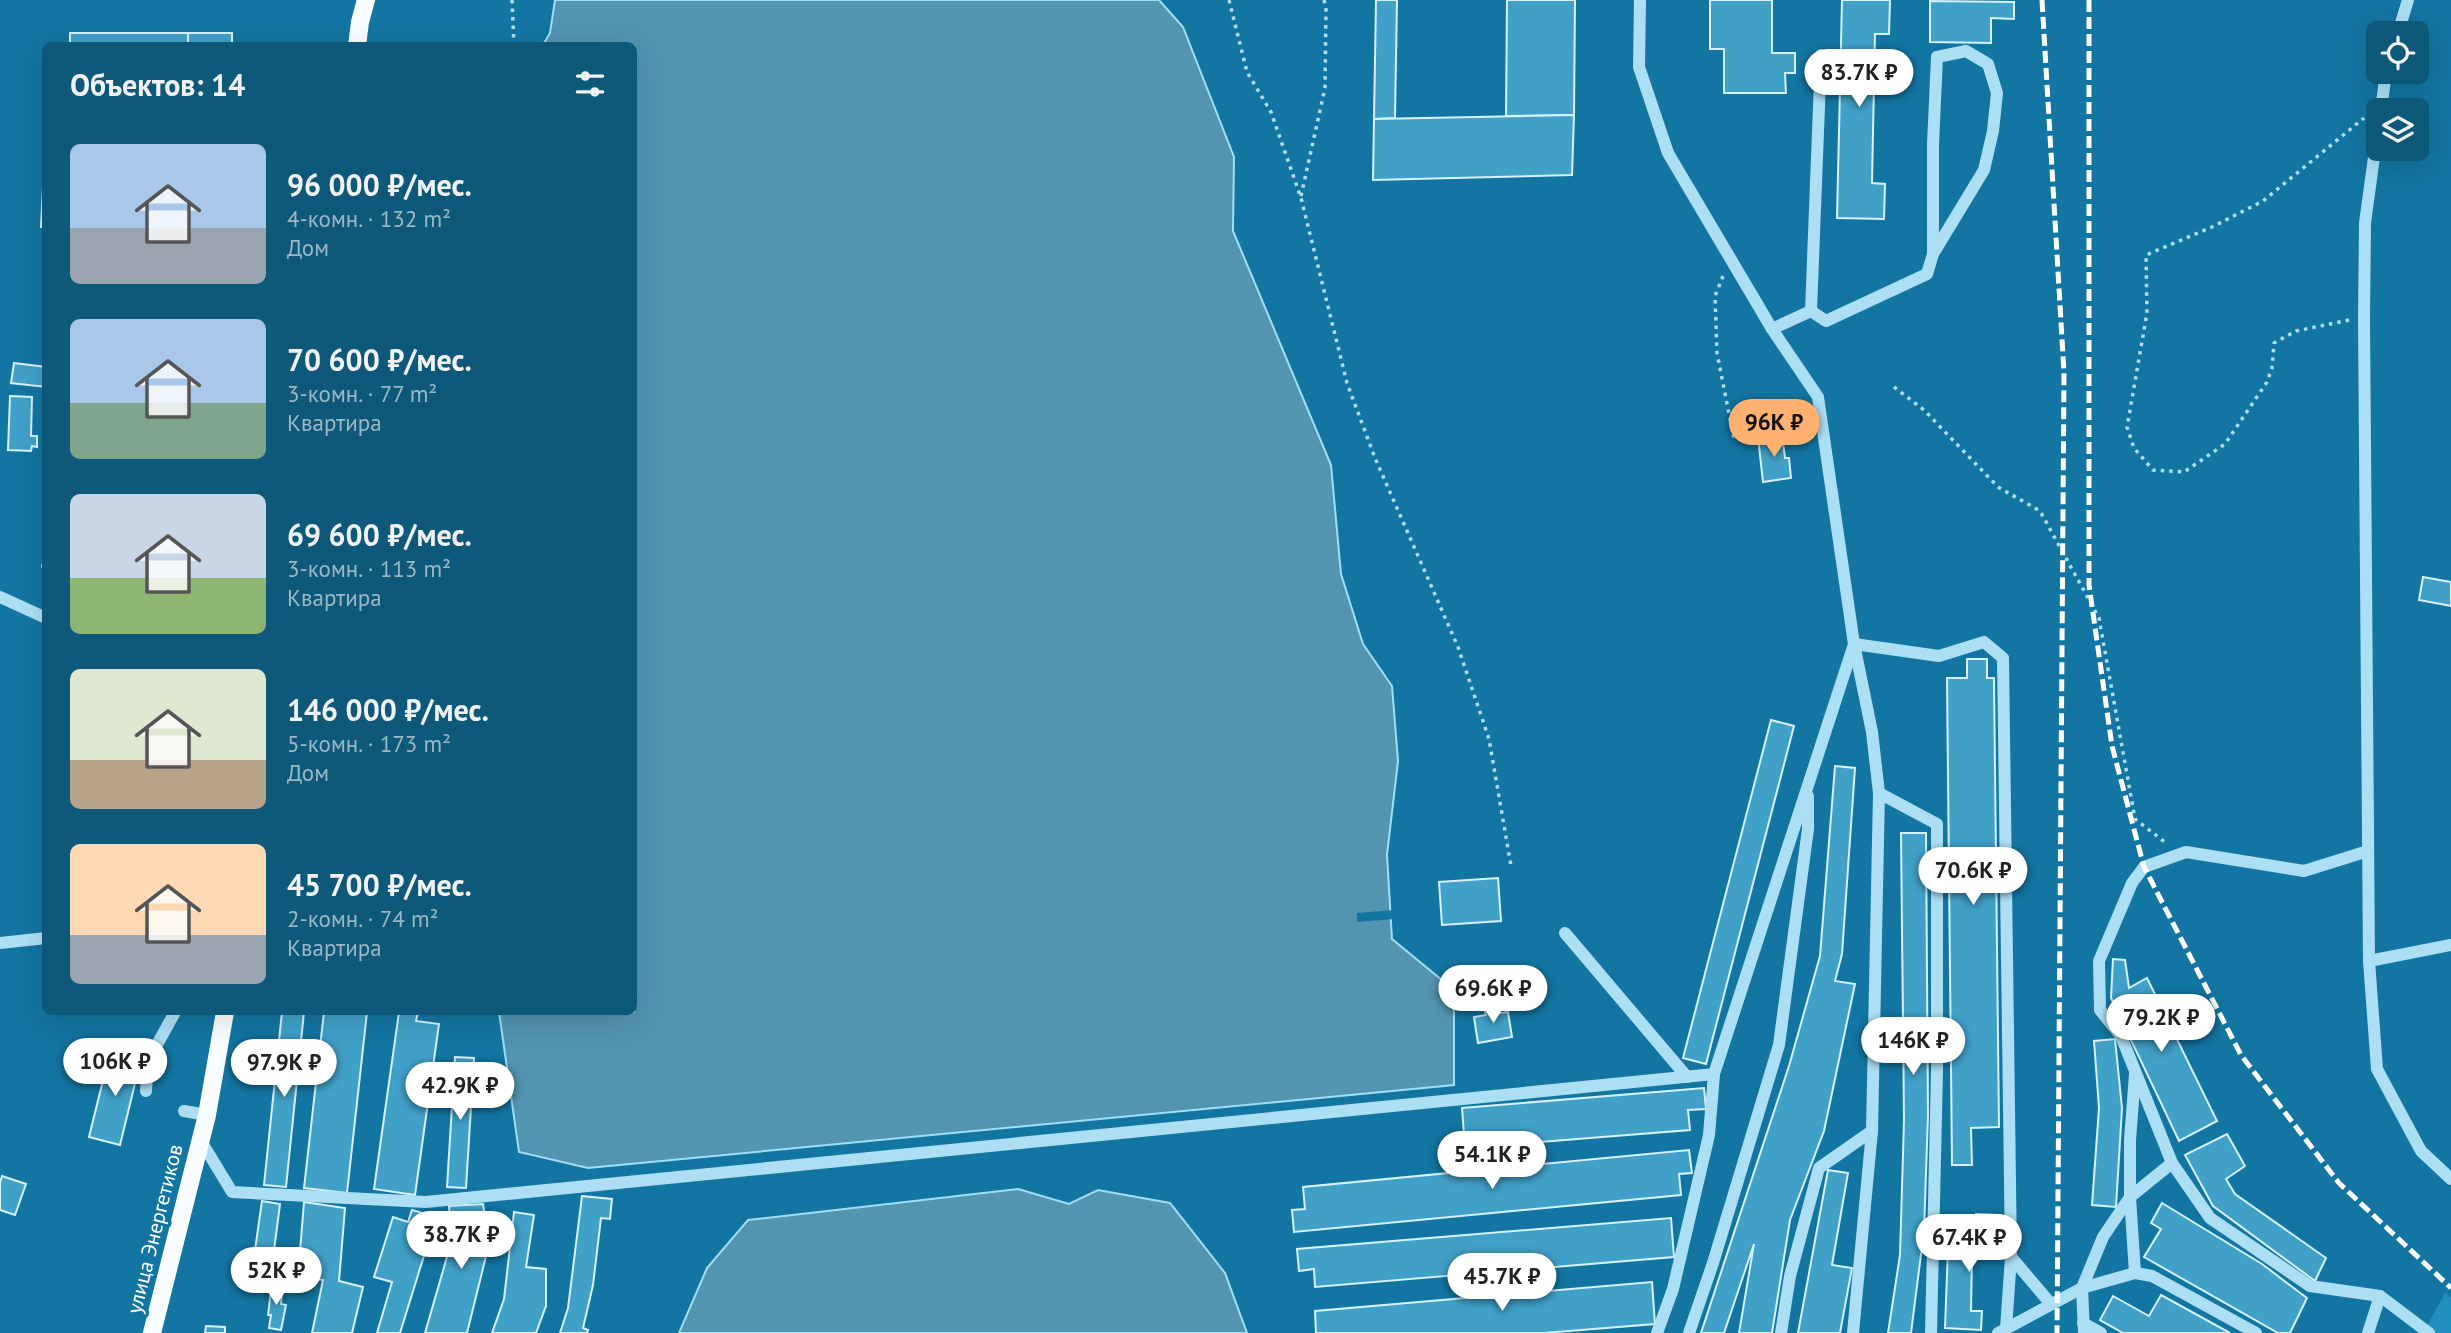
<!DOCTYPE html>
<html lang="ru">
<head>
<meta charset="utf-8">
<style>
	:root { --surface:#0e5879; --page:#1c6180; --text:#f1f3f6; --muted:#9bb8c6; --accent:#ffb170 }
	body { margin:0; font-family:"PT Sans",sans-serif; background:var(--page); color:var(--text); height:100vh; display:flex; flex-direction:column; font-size:26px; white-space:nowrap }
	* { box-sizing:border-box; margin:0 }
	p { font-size:23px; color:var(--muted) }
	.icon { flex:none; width:38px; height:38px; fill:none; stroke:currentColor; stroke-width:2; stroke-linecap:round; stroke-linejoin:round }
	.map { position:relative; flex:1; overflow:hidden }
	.sheet { position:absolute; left:42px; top:42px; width:595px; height:973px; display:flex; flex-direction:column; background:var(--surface); border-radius:10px; box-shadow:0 7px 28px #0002 }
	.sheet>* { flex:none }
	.tools { position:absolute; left:2366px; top:21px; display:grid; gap:14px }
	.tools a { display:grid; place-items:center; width:63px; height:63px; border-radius:10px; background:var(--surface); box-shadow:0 7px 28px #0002; font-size:35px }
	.price { position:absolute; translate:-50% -60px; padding:0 16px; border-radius:24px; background:#fff; color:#222; font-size:23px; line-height:46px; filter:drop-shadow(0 2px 4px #0008) }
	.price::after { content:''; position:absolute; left:50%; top:42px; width:21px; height:16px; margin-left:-10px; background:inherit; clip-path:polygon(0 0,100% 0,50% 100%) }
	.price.selected { background:var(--accent); color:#111 }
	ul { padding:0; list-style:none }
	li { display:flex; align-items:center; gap:21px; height:175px; padding:0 28px }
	li span { display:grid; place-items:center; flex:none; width:196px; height:140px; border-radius:10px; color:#555 }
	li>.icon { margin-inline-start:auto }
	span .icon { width:84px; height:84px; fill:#fffc; stroke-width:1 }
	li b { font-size:30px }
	h2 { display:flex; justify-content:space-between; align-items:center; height:84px; padding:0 28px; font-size:30px }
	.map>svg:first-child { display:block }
	.green { fill:#2290be }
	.water { fill:#5394b0; stroke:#9fdef7; stroke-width:2 }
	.pier { fill:#1375a1 }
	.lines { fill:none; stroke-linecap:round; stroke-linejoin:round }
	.stream { stroke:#9fdef7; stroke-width:6 }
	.building { fill:#41a0c8; stroke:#d5f2fe; stroke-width:2 }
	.path { stroke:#addff4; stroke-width:3.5; stroke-dasharray:3.5 5; stroke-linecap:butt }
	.minor { stroke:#addff4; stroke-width:12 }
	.major { stroke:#fafdff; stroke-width:18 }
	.rail { stroke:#fff; stroke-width:5; stroke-dasharray:12 5; stroke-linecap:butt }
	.labels { text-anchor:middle; stroke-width:7; stroke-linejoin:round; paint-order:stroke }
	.street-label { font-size:21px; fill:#fff; stroke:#1375a1 }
</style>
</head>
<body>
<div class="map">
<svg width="2451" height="1333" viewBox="0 0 2451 1333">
	<rect width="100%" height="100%" fill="#1375a1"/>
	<polygon class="green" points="2445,1293 2451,1297 2451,1333 2423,1333"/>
	<g class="water">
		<polygon points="555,0 1159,0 1183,27 1234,157 1233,231 1331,465 1341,574 1363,644 1392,686 1398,761 1387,855 1392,939 1454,990 1454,1085 588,1168 519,1152 499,1012 634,1012 634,46 543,45 550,33"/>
		<polygon points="1018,1189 1069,1204 1098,1190 1170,1203 1225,1273 1247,1333 679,1333 707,1268 748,1220"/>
	</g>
	<polygon class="pier" points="1394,910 1394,919 1357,922 1357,913"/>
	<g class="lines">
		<polyline class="stream" points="44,566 46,566"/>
	</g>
	<g class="building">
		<polygon points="1376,0 1397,0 1395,118 1374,119"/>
		<polygon points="1507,0 1575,0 1574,115 1506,116"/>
		<polygon points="1710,0 1772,0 1772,53 1795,53 1795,73 1785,73 1786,93 1724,93 1724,49 1710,49"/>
		<polygon points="1842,0 1890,0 1889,34 1875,34 1872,183 1885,184 1884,219 1837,218"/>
		<polygon points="1930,1 2014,2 2014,19 1991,18 1991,43 1930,42"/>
		<rect x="70" y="33" width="118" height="13"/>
		<rect x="188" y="33" width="44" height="13"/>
		<polygon points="1574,115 1572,175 1373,180 1374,119"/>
		<polygon points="43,187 46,187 46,227 41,227"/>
		<polygon points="14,363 46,367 46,387 11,383"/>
		<polygon points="10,396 32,397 31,436 37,436 37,447 32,446 31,451 8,450"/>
		<polygon points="1782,434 1785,458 1789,458 1791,478 1763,482 1758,437"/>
		<polygon points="2423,577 2451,582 2451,606 2419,600"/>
		<polygon points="1967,659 1987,659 1987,678 1994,678 1999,1127 1971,1128 1972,1165 1952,1165 1947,678 1967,678"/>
		<polygon points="1771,720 1794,726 1706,1064 1683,1058"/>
		<polygon points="1835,766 1855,768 1842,954 1835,981 1855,984 1824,1131 1790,1220 1772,1333 1739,1333 1754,1244 1724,1333 1701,1333 1789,1066 1820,956"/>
		<polygon points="1901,833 1926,833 1928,1115 1924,1231 1911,1333 1888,1333 1900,1255 1904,1120"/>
		<polygon points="1498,878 1501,921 1442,925 1439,882"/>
		<polygon points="2113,959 2125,960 2129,988 2147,978 2217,1121 2179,1141 2111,998"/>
		<polygon points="1498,1005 1500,1013 1508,1012 1512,1037 1478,1043 1474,1017 1486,1015 1484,1008"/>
		<polygon points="282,1012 304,1012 286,1187 264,1185"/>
		<polygon points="324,1012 367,1012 347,1193 304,1188"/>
		<polygon points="399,1012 418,1012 416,1021 439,1024 415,1195 374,1189"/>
		<polygon points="2115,1039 2122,1108 2116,1207 2092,1205 2099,1108 2094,1041"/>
		<polygon points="110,1052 141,1059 120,1145 89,1137"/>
		<polygon points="455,1057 474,1058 466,1188 447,1187"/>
		<polygon points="1704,1088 1706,1109 1688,1110 1690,1130 1465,1148 1462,1108"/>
		<polygon points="2227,1134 2245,1166 2226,1179 2235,1194 2326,1258 2315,1281 2213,1206 2185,1155"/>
		<polygon points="1689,1150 1692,1173 1679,1174 1681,1195 1294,1232 1292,1210 1305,1209 1303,1187"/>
		<polygon points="1828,1170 1848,1173 1832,1265 1852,1268 1840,1333 1798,1333"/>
		<polygon points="2,1176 26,1184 15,1215 0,1210 0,1183"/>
		<polygon points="582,1196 612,1199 610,1219 601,1218 593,1285 583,1328 588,1330 587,1333 560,1333 568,1308"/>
		<polygon points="262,1201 280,1204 271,1274 252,1271"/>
		<polygon points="304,1202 345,1208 339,1281 363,1287 352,1333 312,1333 323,1280 298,1276"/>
		<polygon points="2162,1203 2262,1264 2307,1298 2290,1333 2278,1333 2144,1257 2161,1229 2151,1223"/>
		<polygon points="483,1204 489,1244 467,1333 425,1333 451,1243 449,1206"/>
		<polygon points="412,1210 429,1215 425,1228 432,1230 400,1333 377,1333 392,1282 374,1277 393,1217 408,1222"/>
		<polygon points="514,1212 534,1215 526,1267 546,1269 546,1306 536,1333 492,1333 504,1299"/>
		<polygon points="1976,1214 2000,1215 1998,1259 1972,1258 1971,1311 1982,1311 1981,1330 1945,1328 1948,1248 1975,1249"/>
		<polygon points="1671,1218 1674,1257 1315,1287 1314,1269 1299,1271 1297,1249"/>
		<polygon points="272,1282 283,1283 281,1304 286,1305 281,1330 269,1328 271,1315 268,1315"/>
		<polygon points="1652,1282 1655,1324 1544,1333 1316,1333 1315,1311"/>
		<polygon points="2161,1295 2230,1333 2123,1333 2100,1320 2113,1296 2149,1316"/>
		<polygon points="206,1326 225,1327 225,1333 205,1333"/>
	</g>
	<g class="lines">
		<g class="path">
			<polyline points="512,0 514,46"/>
			<polyline points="1229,0 1247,72 1271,112 1301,198 1347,383 1375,458 1458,647 1489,739 1511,866"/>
			<polyline points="1301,196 1325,88 1326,8 1324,0"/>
			<polyline points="1723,276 1715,296 1717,353 1734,439"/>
			<polyline points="2349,320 2296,331 2274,343 2272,368 2267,382 2225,444 2184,472 2153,470 2134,448 2127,427 2147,313 2146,255 2212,227 2263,201 2364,118"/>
			<polyline points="1894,387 1924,410 1998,487 2040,511 2099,618 2135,819 2166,843"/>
		</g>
		<g class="minor">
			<polyline points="1640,0 1639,67 1668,153 1772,329 1818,397 1854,644 1714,1074 1709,1135 1673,1289 1657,1333"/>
			<polyline points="2398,33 2408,0"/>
			<polyline points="2381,110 2386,72"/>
			<polyline points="2378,128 2365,223 2364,319 2369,961 2377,1069 2421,1151 2451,1179"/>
			<polyline points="1811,311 1826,321 1927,274 1933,254 1933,144 1937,57 1966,51 1988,64 1997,93 1993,131 1984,170 1933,254"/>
			<polyline points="1772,329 1811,311 1821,55"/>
			<polyline points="0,597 46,618"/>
			<polyline points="1879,793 1937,824 1937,1071 1931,1333"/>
			<polyline points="2368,851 2304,871 2186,852 2144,867 2132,883 2099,961 2100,1010 2121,1036 2172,1163 2210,1218 2310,1286 2380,1296 2429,1333"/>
			<polyline points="1565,933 1687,1077"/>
			<polyline points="0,943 46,938"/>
			<polyline points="2369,961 2451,945"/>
			<polyline points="2135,1074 2130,1140 2130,1197 2135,1273"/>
			<polyline points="146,1091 148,1061 175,1012"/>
			<polyline points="184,1111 207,1115"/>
			<polyline points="201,1141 232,1192 426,1202 1714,1074"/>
			<polyline points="2011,1257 2051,1304"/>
			<polyline points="2083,1323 2101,1333"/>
			<polyline points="1689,1333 1713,1263 1779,1045 1808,829 1808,796"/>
			<polyline points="1781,1333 1790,1276 1819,1168 1872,1131"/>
			<polyline points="1853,1333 1872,1131 1879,793 1872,732 1854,644 1939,656 1984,642 2003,658 2011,1257 2006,1329"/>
			<polyline points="1998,1333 2082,1288 2103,1237 2130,1197 2172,1163"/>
			<polyline points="2084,1333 2082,1288 2135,1273 2152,1276 2256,1333"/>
			<polyline points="2368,1333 2380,1296"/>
		</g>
		<g class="major">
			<polyline points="357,46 360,22 366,0"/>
			<polyline points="152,1333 207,1115 225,1012"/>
		</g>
		<g class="rail">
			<polyline points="2042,0 2064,373 2057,1333"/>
			<polyline points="2089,0 2089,585 2112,746 2144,867 2241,1055 2339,1183 2451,1288"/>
		</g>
	</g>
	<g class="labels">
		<g class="street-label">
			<text transform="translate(155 1229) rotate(-76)" y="7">улица Энергетиков</text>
		</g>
	</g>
</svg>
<div class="tools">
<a><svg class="icon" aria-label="locate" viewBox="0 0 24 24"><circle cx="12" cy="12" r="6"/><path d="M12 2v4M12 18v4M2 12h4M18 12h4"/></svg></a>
<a><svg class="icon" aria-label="layers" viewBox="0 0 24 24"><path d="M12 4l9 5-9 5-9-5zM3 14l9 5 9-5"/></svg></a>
</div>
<b class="price" style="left:1859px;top:109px">83.7K ₽</b>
<b class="price selected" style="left:1774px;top:459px">96K ₽</b>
<b class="price" style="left:1973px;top:907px">70.6K ₽</b>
<b class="price" style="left:1493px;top:1025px">69.6K ₽</b>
<b class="price" style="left:2161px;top:1054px">79.2K ₽</b>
<b class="price" style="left:1913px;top:1077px">146K ₽</b>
<b class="price" style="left:115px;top:1098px">106K ₽</b>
<b class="price" style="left:284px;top:1099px">97.9K ₽</b>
<b class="price" style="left:460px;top:1122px">42.9K ₽</b>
<b class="price" style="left:1492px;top:1191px">54.1K ₽</b>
<b class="price" style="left:461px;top:1271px">38.7K ₽</b>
<b class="price" style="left:1969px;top:1274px">67.4K ₽</b>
<b class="price" style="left:276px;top:1307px">52K ₽</b>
<b class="price" style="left:1502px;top:1313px">45.7K ₽</b>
<section class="sheet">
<h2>Объектов: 14<svg class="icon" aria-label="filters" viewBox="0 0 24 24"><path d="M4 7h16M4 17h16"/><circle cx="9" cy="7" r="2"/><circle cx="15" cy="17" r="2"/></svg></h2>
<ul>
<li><span style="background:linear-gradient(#a9c7e8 60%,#9aa5b1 0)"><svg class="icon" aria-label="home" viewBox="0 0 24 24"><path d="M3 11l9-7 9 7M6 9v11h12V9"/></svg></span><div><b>96 000 ₽/мес.</b><p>4-комн. · 132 m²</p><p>Дом</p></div></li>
<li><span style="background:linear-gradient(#a9c7e8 60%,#7fa58c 0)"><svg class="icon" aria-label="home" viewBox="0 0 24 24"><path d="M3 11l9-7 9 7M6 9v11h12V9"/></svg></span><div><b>70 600 ₽/мес.</b><p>3-комн. · 77 m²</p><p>Квартира</p></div></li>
<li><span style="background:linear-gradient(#c9d6e8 60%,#8fb573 0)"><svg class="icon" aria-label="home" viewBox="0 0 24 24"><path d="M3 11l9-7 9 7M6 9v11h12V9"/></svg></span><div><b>69 600 ₽/мес.</b><p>3-комн. · 113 m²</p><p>Квартира</p></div></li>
<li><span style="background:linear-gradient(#dfe7d0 65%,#b9a48a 0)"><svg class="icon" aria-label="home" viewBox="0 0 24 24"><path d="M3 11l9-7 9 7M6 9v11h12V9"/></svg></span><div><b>146 000 ₽/мес.</b><p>5-комн. · 173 m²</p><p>Дом</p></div></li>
<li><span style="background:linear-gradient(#ffd9b3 65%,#9aa5b1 0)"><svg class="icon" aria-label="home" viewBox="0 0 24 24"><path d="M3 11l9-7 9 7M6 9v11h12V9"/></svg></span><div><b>45 700 ₽/мес.</b><p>2-комн. · 74 m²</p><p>Квартира</p></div></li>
</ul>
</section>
</div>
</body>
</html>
